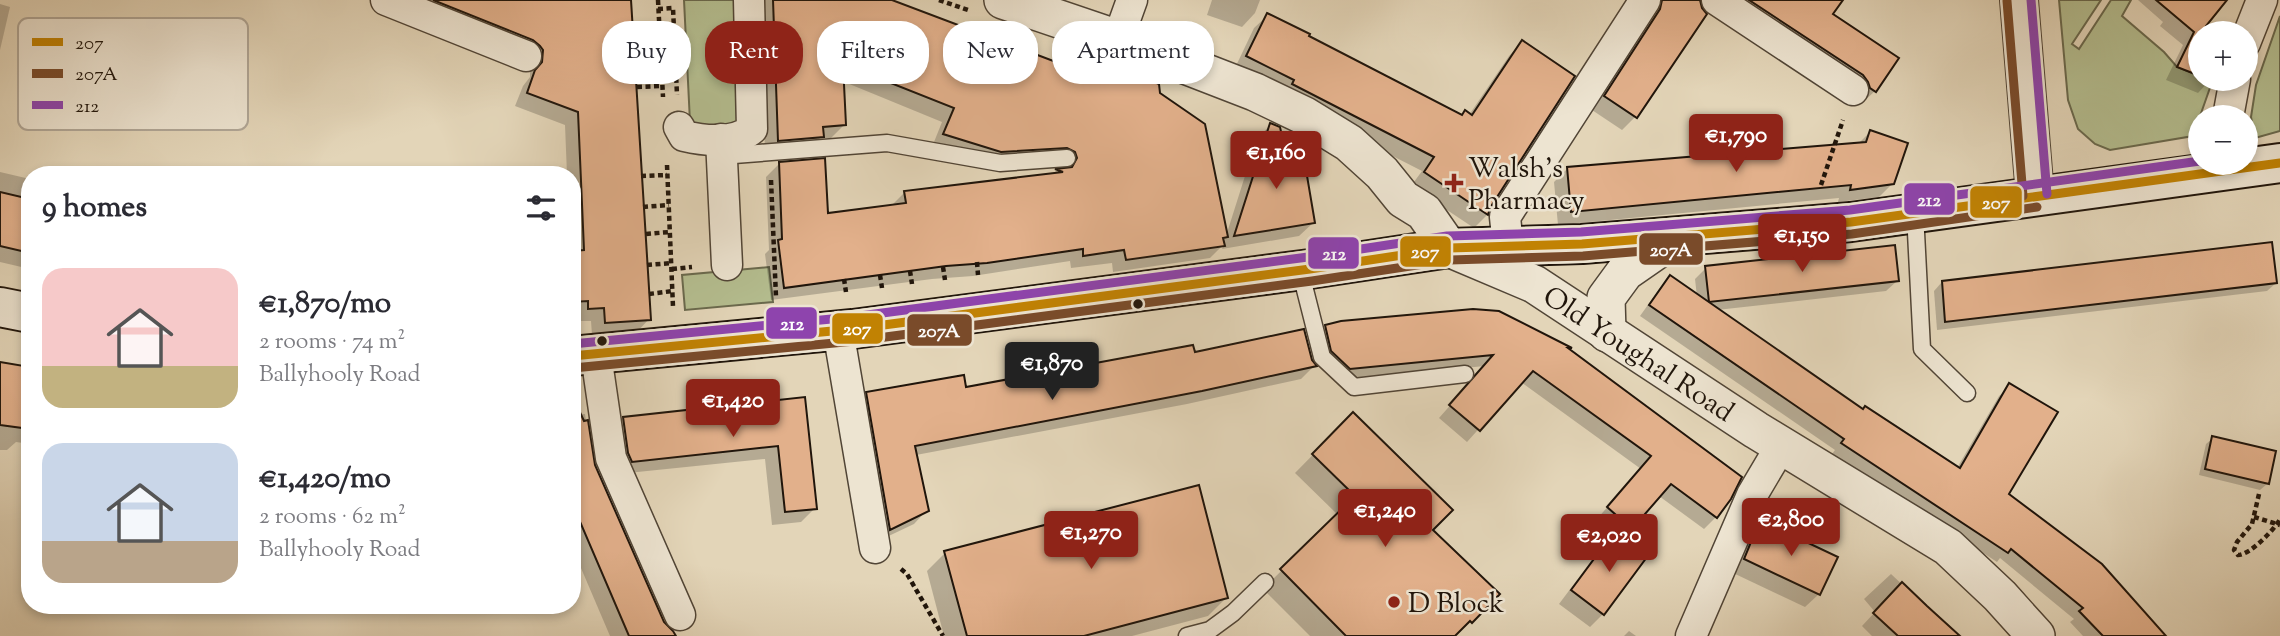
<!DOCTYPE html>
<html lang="en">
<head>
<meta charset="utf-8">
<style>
	:root { --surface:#fff; --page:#f7f7f7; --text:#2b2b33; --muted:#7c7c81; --accent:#8f2418 }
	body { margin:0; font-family:"Sorts Mill Goudy",serif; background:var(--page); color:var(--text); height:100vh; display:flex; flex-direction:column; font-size:26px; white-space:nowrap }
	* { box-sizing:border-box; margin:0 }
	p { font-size:23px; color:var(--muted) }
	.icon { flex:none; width:38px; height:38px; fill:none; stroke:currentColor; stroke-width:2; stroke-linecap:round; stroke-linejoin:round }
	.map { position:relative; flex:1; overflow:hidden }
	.panel { position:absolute; left:21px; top:166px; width:560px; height:448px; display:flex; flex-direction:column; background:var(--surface); border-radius:28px; box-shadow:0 4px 10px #0003 }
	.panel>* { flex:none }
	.hud { position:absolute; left:602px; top:21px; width:665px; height:63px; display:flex; gap:14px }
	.buttons { position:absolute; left:2188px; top:21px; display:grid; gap:14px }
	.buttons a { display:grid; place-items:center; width:70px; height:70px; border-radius:50%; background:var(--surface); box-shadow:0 4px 10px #0003; font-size:35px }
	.price { position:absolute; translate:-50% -60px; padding:0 16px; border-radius:7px; background:var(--accent); color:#fff; font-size:23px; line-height:46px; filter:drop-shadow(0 2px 4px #0008) }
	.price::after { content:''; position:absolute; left:50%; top:42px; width:21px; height:16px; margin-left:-10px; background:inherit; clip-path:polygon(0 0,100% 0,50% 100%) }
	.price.active { background:#222; color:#fff }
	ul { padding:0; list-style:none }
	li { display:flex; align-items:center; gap:21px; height:175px; padding:0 21px }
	li span { display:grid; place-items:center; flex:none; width:196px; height:140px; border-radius:21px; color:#555 }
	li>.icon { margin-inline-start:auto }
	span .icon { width:84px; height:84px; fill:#fffc; stroke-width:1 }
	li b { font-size:30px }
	h2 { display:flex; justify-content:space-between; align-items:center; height:84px; padding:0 21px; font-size:30px }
	.pill { padding:0 24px; border-radius:28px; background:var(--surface); box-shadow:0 4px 10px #0003; font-size:24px; line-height:63px }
	.pill.active { background:var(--accent); color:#fff }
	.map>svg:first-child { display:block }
	.green { fill:#b4bd8f; stroke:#6a694d; stroke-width:2 }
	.shadow { fill:#0003 }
	.building { fill:#e2b08b; stroke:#20150b; stroke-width:2 }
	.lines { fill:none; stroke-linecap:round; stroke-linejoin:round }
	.service-casing { stroke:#514536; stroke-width:19 }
	.minor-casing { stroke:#514536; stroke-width:33 }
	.tertiary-casing { stroke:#514536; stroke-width:40 }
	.secondary-casing { stroke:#20150b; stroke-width:42 }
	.path { stroke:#20150b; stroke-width:4.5; stroke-dasharray:5 3.5; stroke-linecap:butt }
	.service { stroke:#ede4d1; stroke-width:16 }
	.minor { stroke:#ede4d1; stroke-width:30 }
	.tertiary { stroke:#ede4d1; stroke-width:37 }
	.secondary { stroke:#ede4d1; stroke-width:38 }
	.bus-1-casing { stroke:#ede4d1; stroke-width:14 }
	.bus-2-casing { stroke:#ede4d1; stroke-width:14 }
	.bus-3-casing { stroke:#ede4d1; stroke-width:14 }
	.bus-1 { stroke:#c18203; stroke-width:9 }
	.bus-2 { stroke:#7a4b2a; stroke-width:9 }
	.bus-3 { stroke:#8e44ad; stroke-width:9 }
	.poi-dot { fill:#8f2418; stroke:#ede4d1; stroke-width:2.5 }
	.bus-dot { fill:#20150b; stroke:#ede4d1; stroke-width:2.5 }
	.labels { text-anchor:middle; stroke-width:5; stroke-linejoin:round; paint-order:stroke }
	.poi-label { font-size:28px; fill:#20150b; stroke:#ede4d1; text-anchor:start }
	.street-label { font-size:28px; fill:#20150b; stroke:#ede4d1 }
	.key { fill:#ede4d1; stroke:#b0a696; stroke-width:2 }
	.key-label { font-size:19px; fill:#20150b }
	.line-badge { stroke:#ede4d1; stroke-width:2.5 }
	.badge-label { font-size:19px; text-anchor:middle; font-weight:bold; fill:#fff }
</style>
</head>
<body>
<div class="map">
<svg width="2280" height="636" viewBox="0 0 2280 636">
	<rect width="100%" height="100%" fill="#e3d5b8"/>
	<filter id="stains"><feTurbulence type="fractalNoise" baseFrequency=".00286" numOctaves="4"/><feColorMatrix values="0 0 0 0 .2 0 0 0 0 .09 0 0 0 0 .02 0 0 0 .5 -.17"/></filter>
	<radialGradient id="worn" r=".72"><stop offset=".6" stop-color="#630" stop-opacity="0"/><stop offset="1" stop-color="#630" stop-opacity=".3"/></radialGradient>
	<g class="green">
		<polygon points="684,0 740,0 737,126 696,126 690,122"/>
		<polygon points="2059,0 2101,0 2072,44 2079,49 2111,0 2131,0 2122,16 2164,52 2177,67 2200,76 2200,79 2212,82 2193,136 2110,150 2095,144 2078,129 2068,100"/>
		<polygon points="2280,16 2280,131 2255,138 2251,117 2256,85"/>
		<polygon points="769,267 773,302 685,310 682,275"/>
	</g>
	<g class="shadow">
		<polygon points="387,0 629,0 649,319 636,333 592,335 591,321 575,321 575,315 572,315 572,175 567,175 565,125 515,106 523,86 530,77 530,64"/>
		<polygon points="758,0 887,0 1084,74 1159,94 1226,236 1257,138 1271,125 1313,223 1299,236 1222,249 1224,244 1210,258 1113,272 1112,263 1071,268 1070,261 973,276 932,279 771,300 765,254 769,250 766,177 779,164 826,215 892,205 905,192 1053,175 1056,171 1065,170 1063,164 987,165 932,147 942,122 842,81 844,125 831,138 820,138 809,150 765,153 761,22"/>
		<polygon points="1212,0 1260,0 1255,13 1242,27 1207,15"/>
		<polygon points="1654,0 1698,0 1704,14 1635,117 1622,130 1592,110 1647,25"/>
		<polygon points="1715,0 1841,0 1831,15 1875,91 1861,104"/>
		<polygon points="2138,0 2224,0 2203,27 2214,33 2200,33 2200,79 2211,79 2198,93 2166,80 2183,45 2160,26 2163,22"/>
		<polygon points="0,4 10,7 0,50"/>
		<polygon points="1268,15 1306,37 1461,116 1469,115 1509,56 1522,42 1487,215 1474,228 1411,186 1422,171 1279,98 1234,70 1254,28"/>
		<polygon points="1870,132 1892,184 1879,197 1838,202 1839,198 1558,225 1554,182 1568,168 1858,144"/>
		<polygon points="0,172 30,179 30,269 0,262"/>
		<polygon points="1706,268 1897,281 1886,291 1717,310 1863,411 1957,468 1999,396 2010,386 2006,494 2164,636 2083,636 2070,622 2074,619 2000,558 1997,562 1832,454 1835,450 1640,316 1660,288 1670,278 1697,297 1695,279"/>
		<polygon points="1942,282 2276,283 2267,291 1937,330 1934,291"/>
		<polygon points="1499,313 1569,348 1567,350 1716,517 1704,529 1659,496 1620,539 1603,614 1590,627 1559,604 1601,548 1613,535 1596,520 1641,469 1521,382 1467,442 1439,418 1485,366 1338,380 1314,338 1326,326"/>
		<polygon points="1193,354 1310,360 1314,366 1301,379 1187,404 916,455 927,510 914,524 876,542 854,407 867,393 964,389"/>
		<polygon points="0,363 30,368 30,444 16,442 7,450 0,450"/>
		<polygon points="803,399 815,508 801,522 772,525 765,459 618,474 610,432 623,418"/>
		<polygon points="585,414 593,466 668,636 610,636 572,547 572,415"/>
		<polygon points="1353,414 1431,531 1455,636 1310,636 1263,589 1338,515 1295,473"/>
		<polygon points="2213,438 2267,484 2260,490 2199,475 2206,444"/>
		<polygon points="1761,522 1819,594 1805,607 1731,572 1747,536"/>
		<polygon points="945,553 1226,598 1208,616 1132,636 944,636 927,571"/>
		<polygon points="1891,574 1957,636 1872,636 1862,626 1875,612 1864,599"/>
		<polygon points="1629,631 1636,636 1624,636"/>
	</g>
	<g class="building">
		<polygon points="433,0 631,0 651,320 605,323 604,308 588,309 588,301 572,302 572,251 584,250 578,112 527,93 535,70 542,62 543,50 540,46 533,40"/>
		<polygon points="773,0 892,0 1085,73 1125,70 1159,84 1160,93 1205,124 1228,237 1223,238 1225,246 1126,260 1124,250 1083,256 1083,249 987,263 946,266 784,288 778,240 782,239 779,162 825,158 828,213 906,203 904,191 1063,172 1055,169 1072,167 1077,158 1075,152 1067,148 1001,152 943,134 954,108 843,64 846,125 823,127 824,137 778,141"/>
		<polygon points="1662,0 1700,0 1702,8 1707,14 1637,118 1604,96 1660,9"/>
		<polygon points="1749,0 1843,0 1833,14 1899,58 1876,92 1870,88 1868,82 1863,75"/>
		<polygon points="2156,0 2227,0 2206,26 2217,33 2200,33 2200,76 2177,67 2194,32"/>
		<polygon points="1267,13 1310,34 1309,36 1462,115 1465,110 1472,115 1522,40 1575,76 1490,208 1488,215 1424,172 1434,157 1292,84 1294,80 1246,56"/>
		<polygon points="1270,123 1280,127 1287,160 1304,158 1315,223 1234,236"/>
		<polygon points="1870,130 1908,143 1894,184 1850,190 1851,185 1571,212 1567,167 1866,142"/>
		<polygon points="0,192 30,199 30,253 0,246"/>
		<polygon points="2272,242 2277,283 1945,322 1942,281"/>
		<polygon points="1895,245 1899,281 1709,302 1705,266"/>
		<polygon points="1670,275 1863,409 1865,406 1960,468 2009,383 2058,412 2009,494 2102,564 2166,636 2103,636 2079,611 2083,608 2011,549 2008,553 1841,443 1844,439 1649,305"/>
		<polygon points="1473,309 1499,311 1572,348 1568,348 1742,477 1731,499 1717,518 1671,484 1632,529 1607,507 1651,456 1533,371 1480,431 1449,405 1493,355 1350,369 1331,351 1325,325 1341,321"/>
		<polygon points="1304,329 1312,360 1317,366 1202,391 915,446 929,511 890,530 866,392 964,375 966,387 1193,345 1195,352"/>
		<polygon points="0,362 30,367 30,429 0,425"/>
		<polygon points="572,395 584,421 588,420 595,465 664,622 673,631 676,636 629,636 572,503"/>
		<polygon points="805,397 817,509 785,512 778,446 632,462 628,453 623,417"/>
		<polygon points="1353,412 1453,510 1433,530 1500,594 1472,623 1470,621 1455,636 1346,636 1280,569 1355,496 1312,454"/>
		<polygon points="2212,436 2276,451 2269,484 2205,469"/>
		<polygon points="1199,485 1228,598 1084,636 967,636 944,551"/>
		<polygon points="1760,520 1838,557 1820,595 1744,559"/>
		<polygon points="1614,532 1647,557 1604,615 1571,590"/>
		<polygon points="1902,582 1927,606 1960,636 1898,636 1873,613"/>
	</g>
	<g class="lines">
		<defs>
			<g id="service">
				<polyline points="721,156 887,143 1000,163 1067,158"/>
				<polyline points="1915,213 1922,349 1967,393"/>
				<polyline points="1300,270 1322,357 1354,387 1465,374"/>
				<polyline points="1187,636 1210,630 1233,613 1265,582"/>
			</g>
			<g id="minor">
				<polyline points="386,0 526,56"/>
				<polyline points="1717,0 1853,90"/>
				<polyline points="1118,39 1132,0"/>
				<polyline points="2245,43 2262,0"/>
				<polyline points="2228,117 2235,79"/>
				<path d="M679,127L684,136C705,141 735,144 752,129L749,0"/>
				<polyline points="721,139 727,265"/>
				<polyline points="1508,246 1505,217 1645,0"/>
				<polyline points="838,330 875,548"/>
				<polyline points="596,355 611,458 680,615"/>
				<polyline points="1691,636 1752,495 1781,446"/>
			</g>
			<g id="tertiary">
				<path id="s1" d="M1003,0L1118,39L1255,92L1305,116L1349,143L1382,173L1403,199L1424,212L1449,248L1534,284L1756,430L1948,547L2000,596L2036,636"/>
				<polyline points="2019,0 2035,195"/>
				<polyline points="1607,333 1606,298 1625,272 1677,236"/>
			</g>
			<g id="secondary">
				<polyline points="0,307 30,313"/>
				<polyline points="572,356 853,329 1310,269 1449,248 1582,244 1851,222 2280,163"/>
			</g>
		</defs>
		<use href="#service" class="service-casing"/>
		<use href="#minor" class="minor-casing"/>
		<use href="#tertiary" class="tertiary-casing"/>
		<use href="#secondary" class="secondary-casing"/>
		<g class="path">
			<polyline points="658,0 663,97"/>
			<polyline points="939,0 968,10"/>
			<polyline points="658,9 673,8 677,95"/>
			<polyline points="634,29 659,27"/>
			<polyline points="636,60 661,58"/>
			<polyline points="637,87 662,86"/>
			<polyline points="667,165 673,307"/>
			<polyline points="641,176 667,175"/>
			<polyline points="771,180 776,297"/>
			<polyline points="1821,185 1843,120"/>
			<polyline points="643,207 669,205"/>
			<polyline points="646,234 670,232"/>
			<polyline points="977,262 978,275"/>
			<polyline points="647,265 672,263"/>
			<polyline points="943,267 945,280"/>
			<polyline points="672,269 692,267"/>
			<polyline points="910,271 912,284"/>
			<polyline points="880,275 882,288"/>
			<polyline points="844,279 846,292"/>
			<polyline points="649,294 673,291"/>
			<path d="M2259,494L2252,524L2237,542L2234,550L2238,555C2250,555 2275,529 2280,519"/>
			<polyline points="2254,517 2280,525"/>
			<polyline points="901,569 907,574 943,636"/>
		</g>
		<use href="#service" class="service"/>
		<use href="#minor" class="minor"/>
		<use href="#tertiary" class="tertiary"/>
		<use href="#secondary" class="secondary"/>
		<defs>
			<polyline id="bus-1" points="572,356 853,329 1310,269 1449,248 1582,244 1851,222 2280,163"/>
			<g id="bus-2">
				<polyline points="2007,1 2023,196"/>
				<polyline points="573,368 855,341 1312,281 1450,260 1583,256 1852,234 2037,207"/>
			</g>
			<g id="bus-3">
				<polyline points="2031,0 2047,194"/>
				<polyline points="572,344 852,317 1308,257 1447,236 1581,232 1850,210 2200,161"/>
			</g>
		</defs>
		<use href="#bus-1" class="bus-1-casing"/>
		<use href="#bus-2" class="bus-2-casing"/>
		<use href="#bus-3" class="bus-3-casing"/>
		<use href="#bus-1" class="bus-1"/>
		<use href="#bus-2" class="bus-2"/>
		<use href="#bus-3" class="bus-3"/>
	</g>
	<g class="poi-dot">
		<path d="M1450.5 172.5h7v7h7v7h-7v7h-7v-7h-7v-7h7z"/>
		<circle cx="1394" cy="602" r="7"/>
	</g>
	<g class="bus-dot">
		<circle cx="1138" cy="304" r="6"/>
		<circle cx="602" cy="341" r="6"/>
	</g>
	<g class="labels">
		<g class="poi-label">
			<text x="1468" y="177">Walsh's<tspan x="1468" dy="32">Pharmacy</tspan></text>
			<text x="1408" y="612">D Block</text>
		</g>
		<g class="street-label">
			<text dy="10" stroke="none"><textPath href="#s1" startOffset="740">Old Youghal Road</textPath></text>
		</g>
	</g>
	<rect x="18" y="18" width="230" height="112" rx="10" class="key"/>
	<rect x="32" y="38" width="31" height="8" fill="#c18203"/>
	<rect x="32" y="69" width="31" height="9" fill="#7a4b2a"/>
	<rect x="32" y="101" width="31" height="8" fill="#8e44ad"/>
	<g class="key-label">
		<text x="75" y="49">207</text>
		<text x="75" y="80">207A</text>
		<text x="75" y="112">212</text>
	</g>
	<g class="line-badge">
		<rect x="1903" y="182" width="53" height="34" rx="7" fill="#8e44ad"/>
		<rect x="1969" y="185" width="54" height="34" rx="7" fill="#c18203"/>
		<rect x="1638" y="232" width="66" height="34" rx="7" fill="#7a4b2a"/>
		<rect x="1399" y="235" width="53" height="33" rx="7" fill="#c18203"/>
		<rect x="1307" y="236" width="53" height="34" rx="7" fill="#8e44ad"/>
		<rect x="765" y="306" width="53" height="34" rx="7" fill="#8e44ad"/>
		<rect x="831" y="312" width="53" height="33" rx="7" fill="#c18203"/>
		<rect x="906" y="313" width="67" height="34" rx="7" fill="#7a4b2a"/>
	</g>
	<g class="badge-label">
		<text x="1929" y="206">212</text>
		<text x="1996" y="209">207</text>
		<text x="1671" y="256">207A</text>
		<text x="1425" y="258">207</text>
		<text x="1334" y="260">212</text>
		<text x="792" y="330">212</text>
		<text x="857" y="335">207</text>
		<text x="939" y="337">207A</text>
	</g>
	<rect width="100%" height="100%" filter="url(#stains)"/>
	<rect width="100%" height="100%" fill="url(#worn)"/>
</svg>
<div class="buttons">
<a>+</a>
<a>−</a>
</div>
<b class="price" style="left:1736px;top:174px">€1,790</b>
<b class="price" style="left:1276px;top:191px">€1,160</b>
<b class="price" style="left:1802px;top:274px">€1,150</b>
<b class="price active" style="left:1052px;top:402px">€1,870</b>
<b class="price" style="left:733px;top:439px">€1,420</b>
<b class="price" style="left:1385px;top:549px">€1,240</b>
<b class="price" style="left:1791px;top:558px">€2,800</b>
<b class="price" style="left:1091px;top:571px">€1,270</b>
<b class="price" style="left:1609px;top:574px">€2,020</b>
<div class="hud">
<a class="pill">Buy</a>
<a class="pill active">Rent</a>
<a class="pill">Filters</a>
<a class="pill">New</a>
<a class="pill">Apartment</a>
</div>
<section class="panel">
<h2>9 homes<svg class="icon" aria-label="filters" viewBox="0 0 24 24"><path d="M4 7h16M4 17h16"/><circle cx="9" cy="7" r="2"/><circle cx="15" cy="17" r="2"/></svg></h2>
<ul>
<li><span style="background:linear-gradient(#f6c9c9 70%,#c2b280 0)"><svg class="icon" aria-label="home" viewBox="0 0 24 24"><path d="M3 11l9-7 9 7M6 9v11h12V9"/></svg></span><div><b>€1,870/mo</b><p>2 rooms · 74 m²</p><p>Ballyhooly Road</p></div></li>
<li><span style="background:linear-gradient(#c9d6e8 70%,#b9a48a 0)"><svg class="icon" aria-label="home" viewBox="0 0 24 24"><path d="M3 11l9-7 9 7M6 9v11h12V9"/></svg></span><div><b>€1,420/mo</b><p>2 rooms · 62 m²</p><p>Ballyhooly Road</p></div></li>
</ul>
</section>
</div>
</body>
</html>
